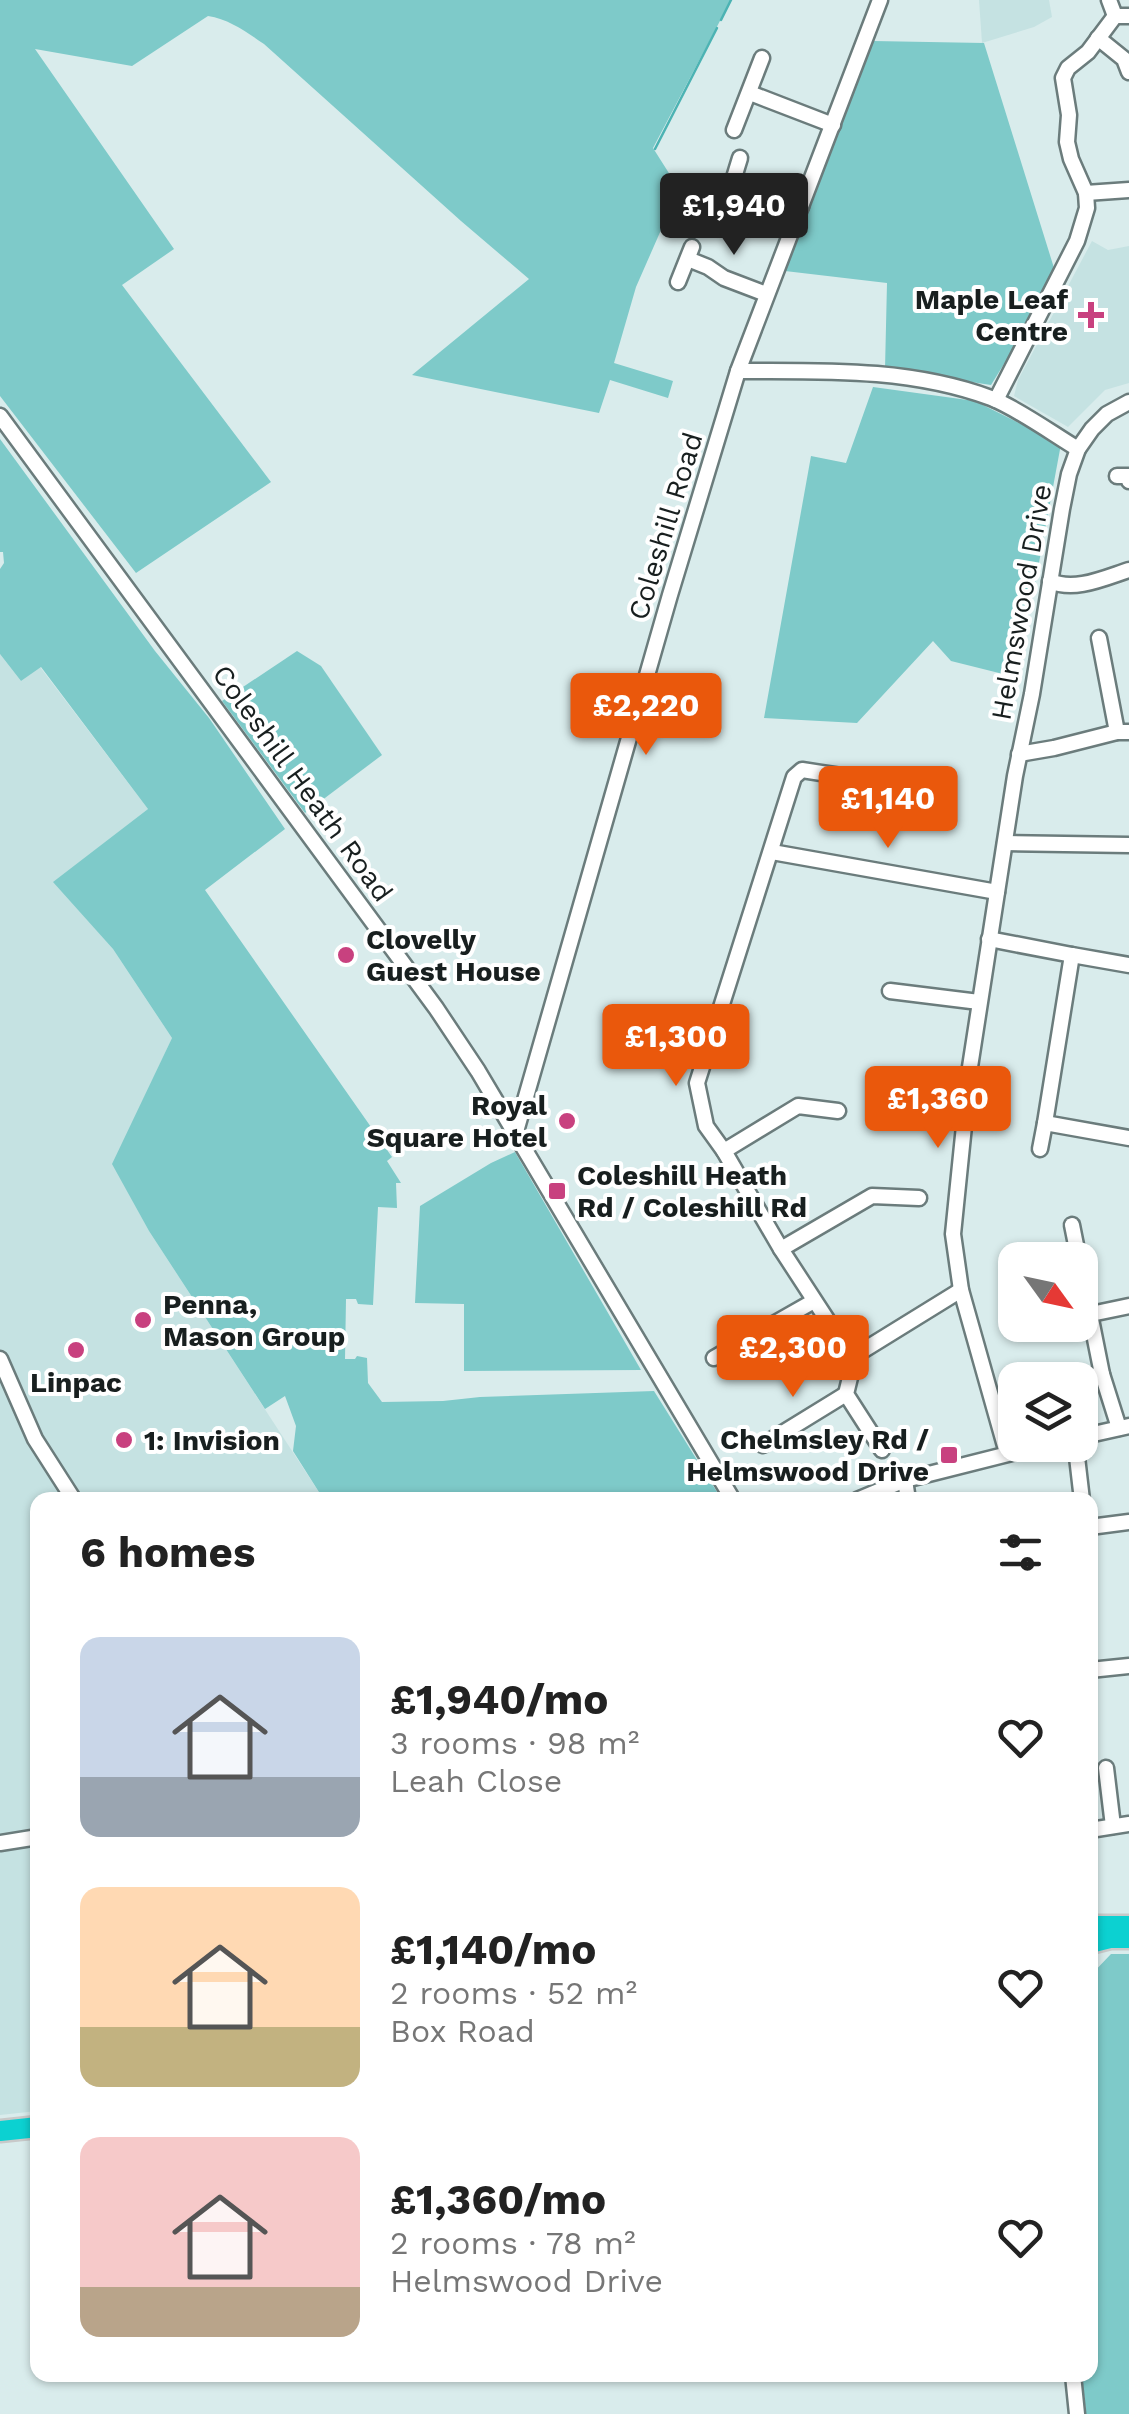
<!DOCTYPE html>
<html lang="en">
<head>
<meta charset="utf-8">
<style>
	:root { --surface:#fff; --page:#f6f6f6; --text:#222; --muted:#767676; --accent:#ea580c }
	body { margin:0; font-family:"Work Sans",sans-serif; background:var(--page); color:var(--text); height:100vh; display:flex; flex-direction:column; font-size:38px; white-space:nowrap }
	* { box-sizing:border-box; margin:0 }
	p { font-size:32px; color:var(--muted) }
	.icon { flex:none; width:55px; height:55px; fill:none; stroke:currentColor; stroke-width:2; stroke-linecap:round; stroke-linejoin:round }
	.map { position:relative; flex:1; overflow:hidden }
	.drawer { position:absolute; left:30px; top:1492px; width:1068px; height:890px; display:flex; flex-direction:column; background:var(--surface); border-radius:20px; box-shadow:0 2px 8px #0004 }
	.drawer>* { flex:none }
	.needle { width:65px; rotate:123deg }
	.tools { position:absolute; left:998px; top:1242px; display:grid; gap:20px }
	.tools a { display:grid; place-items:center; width:100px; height:100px; border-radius:20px; background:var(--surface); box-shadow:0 2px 8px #0004; font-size:50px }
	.price { position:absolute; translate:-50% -85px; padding:0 22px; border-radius:10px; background:var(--accent); color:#fff; font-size:32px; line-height:65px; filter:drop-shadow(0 2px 5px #0008) }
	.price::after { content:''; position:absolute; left:50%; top:60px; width:30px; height:22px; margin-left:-15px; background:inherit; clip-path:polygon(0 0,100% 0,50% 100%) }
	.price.on { background:#222; color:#fff }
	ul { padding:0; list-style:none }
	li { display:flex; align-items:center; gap:30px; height:250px; padding:0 50px }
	li span { display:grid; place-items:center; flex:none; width:280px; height:200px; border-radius:20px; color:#555 }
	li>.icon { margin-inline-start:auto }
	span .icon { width:120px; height:120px; fill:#fffc; stroke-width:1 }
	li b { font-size:42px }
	h2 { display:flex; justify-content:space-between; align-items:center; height:120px; padding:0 50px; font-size:42px }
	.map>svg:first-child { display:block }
	.built { fill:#c5e2e2 }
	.green { fill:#7ecac9 }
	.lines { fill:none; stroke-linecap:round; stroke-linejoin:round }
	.stream { stroke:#4cb3b3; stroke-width:2.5 }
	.minor-casing { stroke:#6b7c7c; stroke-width:19 }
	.highway-casing { stroke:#c8c9c9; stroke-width:25 }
	.minor { stroke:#fff; stroke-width:14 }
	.highway { stroke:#0cd1d1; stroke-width:20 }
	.poi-dot { fill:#c8417f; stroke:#fff; stroke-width:4 }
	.labels { text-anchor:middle; stroke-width:8; stroke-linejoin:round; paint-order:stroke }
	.poi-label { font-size:28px; font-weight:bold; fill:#181f1f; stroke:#fff; text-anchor:start }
	.street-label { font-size:28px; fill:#181f1f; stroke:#fff }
</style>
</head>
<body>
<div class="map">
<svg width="1129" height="2414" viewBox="0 0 1129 2414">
	<rect width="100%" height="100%" fill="#d9ecec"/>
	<g class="built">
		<polygon points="979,0 1049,0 1052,17 1034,27 982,43"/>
		<polygon points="1092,241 1108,250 1129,246 1129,383 1105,390 1068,427 1014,396 1018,380"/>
		<polygon points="0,654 21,681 40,667 148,809 54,882 113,949 172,1038 113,1164 149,1231 324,1500 38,1500 37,2111 0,2115"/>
	</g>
	<g class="green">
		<path d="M0,0H731L653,148L679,189L636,287L614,363L673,381L668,398L610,380L599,413L412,375L529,279L461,221L264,44C246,32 229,19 208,16L132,66L35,49L174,249L122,285L271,482L136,573L0,396Z"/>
		<polygon points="873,41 984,43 1054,268 1007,359 991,385 885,369 887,283 785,271"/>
		<polygon points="873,387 975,401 1061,444 1031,606 1015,677 951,661 933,641 857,723 764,718 811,456 846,463"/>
		<polygon points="0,439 155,651 209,718 285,829 205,890 392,1157 387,1161 401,1183 396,1183 397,1208 378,1207 373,1305 358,1304 356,1299 346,1299 345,1359 355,1359 357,1356 367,1358 368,1383 382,1402 443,1401 480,1397 654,1391 722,1500 324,1500 293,1451 296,1426 285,1396 265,1409 149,1231 112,1164 172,1038 113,949 53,882 148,809 41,667 21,681 0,654 0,569 4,563 3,552 0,552"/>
		<polygon points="297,651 321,666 382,755 305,813 222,701"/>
		<polygon points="515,1152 641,1370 464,1371 464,1304 415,1303 420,1206 491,1163"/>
		<polygon points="1111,1954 1129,1954 1129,2414 1086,2414 1082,2375 1090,2375 1090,1976"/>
	</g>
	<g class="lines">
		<g class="stream">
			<polyline points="721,20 731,0"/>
			<polyline points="655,149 717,28"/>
		</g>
		<defs>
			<g id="minor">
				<polyline points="1109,0 1115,16"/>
				<polyline points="1098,38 1124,59 1129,72"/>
				<polyline points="750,93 833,125"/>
				<polyline points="734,130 762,58"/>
				<polyline points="734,180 801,207"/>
				<polyline points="1086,193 1129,190"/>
				<polyline points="729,194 740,158"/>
				<polyline points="688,259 708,267 724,278 766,294"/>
				<polyline points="678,282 692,247"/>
				<path d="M738,371C824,371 910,368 991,398C1017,408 1053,434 1078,449"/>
				<polyline points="996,400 1077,241 1087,208 1086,193 1071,159 1067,142 1069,115 1063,78 1068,68 1088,52 1115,16 1129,16"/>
				<polyline points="0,416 436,1008 478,1071 733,1500"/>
				<polyline points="1117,476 1128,476 1129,481"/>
				<path d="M1050,581C1075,592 1104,578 1129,570"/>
				<polyline points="1099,638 1117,732"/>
				<polyline points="1019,754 1054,748 1117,732 1129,732"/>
				<polyline points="854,778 802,770 794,777 697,1083 706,1126 724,1151 781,1249 839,1338 847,1347 859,1353 854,1361 846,1394 882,1450"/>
				<polyline points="1005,843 1129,845"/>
				<polyline points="772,852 997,892"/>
				<polyline points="989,939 1072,955 1045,1123 1129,1138"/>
				<polyline points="1072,955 1129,965"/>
				<polyline points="890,991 979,1002"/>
				<polyline points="515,1135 670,595 738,371 880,0"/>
				<polyline points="1040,1149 1045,1123"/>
				<polyline points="724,1151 798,1106 838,1111"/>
				<polyline points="1072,1225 1079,1260"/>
				<polyline points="781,1249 872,1196 919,1198"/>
				<polyline points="1080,1264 1102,1374 1119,1428"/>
				<polyline points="1091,1314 1129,1306"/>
				<polyline points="859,1353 961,1290"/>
				<polyline points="714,1358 814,1301"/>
				<polyline points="0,1359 35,1439 74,1500"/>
				<polyline points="1071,1380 1102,1374"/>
				<polyline points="1080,1437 1129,1426"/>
				<polyline points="763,1445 846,1394"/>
				<polyline points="1007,1453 961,1290 953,1234 970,1067 1015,776 1032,694 1062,509 1069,474 1078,449 1092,429 1107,414 1129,402"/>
				<polyline points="1077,1457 1082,1500"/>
				<polyline points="905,1480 908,1500"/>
				<polyline points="857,1500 905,1480 1044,1445"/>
				<polyline points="1090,1527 1129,1522"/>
				<polyline points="1090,1670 1129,1666"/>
				<polyline points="1106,1768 1113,1826"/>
				<polyline points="1090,1830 1129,1824"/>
				<polyline points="0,1843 38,1837"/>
				<polyline points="1073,2375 1077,2414"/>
			</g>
			<g id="highway">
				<polyline points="1090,1926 1128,1926"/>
				<polyline points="1090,1943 1110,1938 1129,1938"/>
				<polyline points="0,2131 38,2127"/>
			</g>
		</defs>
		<use href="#minor" class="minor-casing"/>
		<use href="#highway" class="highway-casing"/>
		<use href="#minor" class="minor"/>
		<use href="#highway" class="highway"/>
	</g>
	<g class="poi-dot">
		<path d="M1086 300h10v10h10v10h-10v10h-10v-10h-10v-10h10z"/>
		<circle cx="346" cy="955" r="10"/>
		<circle cx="567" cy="1121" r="10"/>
		<rect x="547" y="1181" width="20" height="20" rx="5"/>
		<circle cx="143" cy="1320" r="10"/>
		<circle cx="76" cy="1350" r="10"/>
		<circle cx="124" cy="1440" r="10"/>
		<rect x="939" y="1445" width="20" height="20" rx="5"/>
	</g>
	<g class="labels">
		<g class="poi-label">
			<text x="1068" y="309" text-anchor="end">Maple Leaf<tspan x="1068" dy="32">Centre</tspan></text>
			<text x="366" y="949">Clovelly<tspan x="366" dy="32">Guest House</tspan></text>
			<text x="547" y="1115" text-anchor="end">Royal<tspan x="547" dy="32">Square Hotel</tspan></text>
			<text x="577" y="1185">Coleshill Heath<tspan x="577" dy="32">Rd / Coleshill Rd</tspan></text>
			<text x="163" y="1314">Penna,<tspan x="163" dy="32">Mason Group</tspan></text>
			<text x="76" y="1392" text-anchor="middle">Linpac</text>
			<text x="929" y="1449" text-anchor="end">Chelmsley Rd /<tspan x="929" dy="32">Helmswood Drive</tspan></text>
			<text x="144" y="1450">1: Invision</text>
		</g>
		<g class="street-label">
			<text transform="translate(665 526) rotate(-73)" y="10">Coleshill Road</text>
			<text transform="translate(1021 602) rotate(-80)" y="10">Helmswood Drive</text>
			<text transform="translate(303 783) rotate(54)" y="10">Coleshill Heath Road</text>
		</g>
	</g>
</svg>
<div class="tools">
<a><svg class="needle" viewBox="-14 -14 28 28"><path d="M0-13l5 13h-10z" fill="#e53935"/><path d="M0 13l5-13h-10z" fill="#767676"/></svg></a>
<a><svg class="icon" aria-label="layers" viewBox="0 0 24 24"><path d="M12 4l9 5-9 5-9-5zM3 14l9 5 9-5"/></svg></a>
</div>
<b class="price on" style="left:734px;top:258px">£1,940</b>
<b class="price" style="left:646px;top:758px">£2,220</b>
<b class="price" style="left:888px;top:851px">£1,140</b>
<b class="price" style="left:676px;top:1089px">£1,300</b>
<b class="price" style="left:938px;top:1151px">£1,360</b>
<b class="price" style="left:793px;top:1400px">£2,300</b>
<section class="drawer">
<h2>6 homes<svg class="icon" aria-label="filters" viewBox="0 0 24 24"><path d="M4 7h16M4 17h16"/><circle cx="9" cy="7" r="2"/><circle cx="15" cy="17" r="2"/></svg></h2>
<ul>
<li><span style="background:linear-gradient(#c9d6e8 70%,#9aa5b1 0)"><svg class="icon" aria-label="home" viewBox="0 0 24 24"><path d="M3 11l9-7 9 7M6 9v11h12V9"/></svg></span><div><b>£1,940/mo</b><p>3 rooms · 98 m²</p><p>Leah Close</p></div><svg class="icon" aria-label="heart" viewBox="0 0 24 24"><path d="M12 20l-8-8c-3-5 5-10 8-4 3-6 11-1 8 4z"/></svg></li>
<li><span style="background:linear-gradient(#ffd9b3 70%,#c2b280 0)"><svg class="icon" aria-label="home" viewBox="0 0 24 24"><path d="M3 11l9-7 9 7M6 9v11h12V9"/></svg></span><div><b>£1,140/mo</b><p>2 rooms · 52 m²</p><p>Box Road</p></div><svg class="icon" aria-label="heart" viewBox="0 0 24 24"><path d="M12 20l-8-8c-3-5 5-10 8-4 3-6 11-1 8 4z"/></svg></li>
<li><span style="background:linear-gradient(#f6c9c9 75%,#b9a48a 0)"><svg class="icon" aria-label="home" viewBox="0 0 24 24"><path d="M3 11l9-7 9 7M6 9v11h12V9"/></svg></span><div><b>£1,360/mo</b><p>2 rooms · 78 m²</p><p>Helmswood Drive</p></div><svg class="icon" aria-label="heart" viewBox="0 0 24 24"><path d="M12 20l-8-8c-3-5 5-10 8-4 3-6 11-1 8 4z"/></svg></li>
</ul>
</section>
</div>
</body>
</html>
